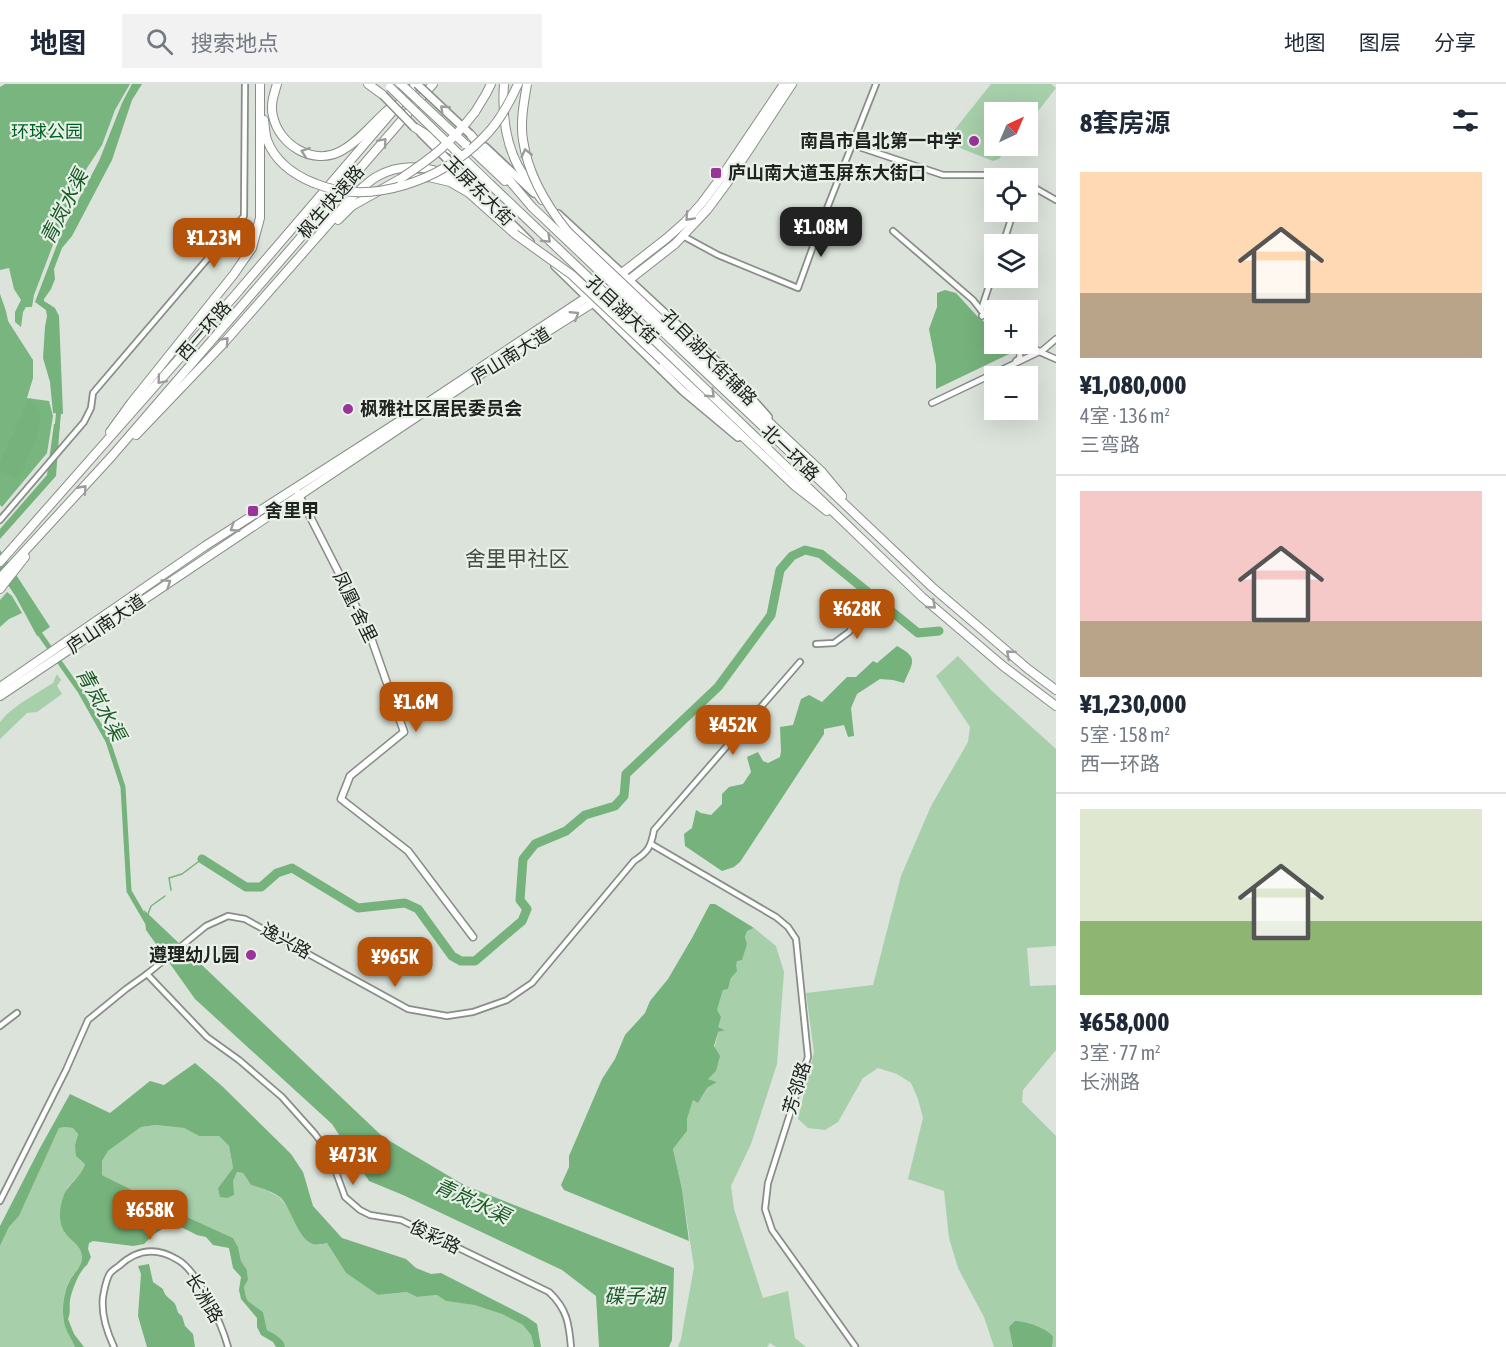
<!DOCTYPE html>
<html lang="zh">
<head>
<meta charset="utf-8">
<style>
	:root { --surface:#fff; --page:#f2f2f3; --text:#1f2937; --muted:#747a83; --line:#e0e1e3; --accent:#b45309 }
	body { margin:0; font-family:"Asap Condensed","Noto Sans SC",sans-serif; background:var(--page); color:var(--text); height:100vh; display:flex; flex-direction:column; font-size:22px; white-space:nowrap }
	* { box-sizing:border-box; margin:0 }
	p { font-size:20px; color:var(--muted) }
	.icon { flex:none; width:33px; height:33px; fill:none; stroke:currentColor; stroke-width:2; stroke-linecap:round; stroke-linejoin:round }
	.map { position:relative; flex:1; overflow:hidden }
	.side { display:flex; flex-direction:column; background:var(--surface); width:450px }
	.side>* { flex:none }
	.needle { width:39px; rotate:44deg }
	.fabs { position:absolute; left:984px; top:18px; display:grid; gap:12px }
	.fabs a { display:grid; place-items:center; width:54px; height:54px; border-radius:0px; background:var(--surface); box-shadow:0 6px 24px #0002; font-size:30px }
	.price { position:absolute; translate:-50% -51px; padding:0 14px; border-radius:12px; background:var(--accent); color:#fff; font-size:20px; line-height:39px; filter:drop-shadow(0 2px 3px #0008) }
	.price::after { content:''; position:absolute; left:50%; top:36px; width:18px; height:14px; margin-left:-9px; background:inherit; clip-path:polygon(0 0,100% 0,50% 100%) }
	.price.active { background:#222; color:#fff }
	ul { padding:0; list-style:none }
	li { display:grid; align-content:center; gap:12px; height:318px; padding:0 24px }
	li+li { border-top:2px solid var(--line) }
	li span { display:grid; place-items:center; height:186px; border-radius:0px; color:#555 }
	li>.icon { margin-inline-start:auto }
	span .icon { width:108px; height:108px; fill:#fffc; stroke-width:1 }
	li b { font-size:26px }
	h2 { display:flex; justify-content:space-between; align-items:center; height:72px; padding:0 24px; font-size:26px }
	header { display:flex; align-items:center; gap:36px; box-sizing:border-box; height:84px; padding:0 30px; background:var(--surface); border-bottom:2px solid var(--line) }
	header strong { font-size:28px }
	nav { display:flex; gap:33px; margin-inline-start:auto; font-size:21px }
	.search { width:420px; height:54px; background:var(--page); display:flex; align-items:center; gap:15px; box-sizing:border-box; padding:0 21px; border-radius:0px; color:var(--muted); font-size:22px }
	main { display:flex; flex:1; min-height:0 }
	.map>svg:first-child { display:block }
	.green { fill:#a7cfaa }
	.forest { fill:#79b67f }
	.water { fill:#76b27c }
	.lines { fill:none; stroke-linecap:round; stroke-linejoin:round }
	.stream { stroke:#76b27c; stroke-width:1.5 }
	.canal { stroke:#76b27c; stroke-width:5 }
	.river { stroke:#76b27c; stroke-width:9 }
	.minor-casing { stroke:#878e87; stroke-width:8 }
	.tertiary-casing { stroke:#878e87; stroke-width:8 }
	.secondary-casing { stroke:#878e87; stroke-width:9 }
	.primary-casing { stroke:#878e87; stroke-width:10 }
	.trunk-casing { stroke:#878e87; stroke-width:10 }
	.minor { stroke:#fff; stroke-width:4.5 }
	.tertiary { stroke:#fff; stroke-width:5 }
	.secondary { stroke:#fff; stroke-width:6 }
	.primary { stroke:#fff; stroke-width:7 }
	.trunk { stroke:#fff; stroke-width:8 }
	.primary-bridge-casing { stroke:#878e87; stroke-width:10; stroke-linecap:butt }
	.trunk-bridge-casing { stroke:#878e87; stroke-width:10; stroke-linecap:butt }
	.primary-bridge { stroke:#fff; stroke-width:7 }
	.trunk-bridge { stroke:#fff; stroke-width:8 }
	.oneway { stroke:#9b9c9b }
	.poi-dot { fill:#98349a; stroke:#e8f0e8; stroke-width:2 }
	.labels { text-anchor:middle; stroke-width:4.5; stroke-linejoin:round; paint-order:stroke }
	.park-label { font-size:18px; fill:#006421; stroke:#e8f0e8 }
	.poi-label { font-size:18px; font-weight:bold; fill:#202320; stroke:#e8f0e8; text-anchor:start }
	.street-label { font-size:18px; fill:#202320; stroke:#e8f0e8 }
	.water-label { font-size:20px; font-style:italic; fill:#1a5a27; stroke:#e8f0e8 }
	.quarter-label { font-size:21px; fill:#464c46; stroke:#e8f0e8 }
</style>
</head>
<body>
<header>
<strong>地图</strong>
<div class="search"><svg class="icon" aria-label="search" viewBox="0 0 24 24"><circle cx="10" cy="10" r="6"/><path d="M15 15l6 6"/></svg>搜索地点</div>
<nav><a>地图</a><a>图层</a><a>分享</a></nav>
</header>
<main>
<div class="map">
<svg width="1056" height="1263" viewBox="0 0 1056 1263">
	<rect width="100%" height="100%" fill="#dbe3db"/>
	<g class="green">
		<polygon points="991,0 1051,0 1056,4 1028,40 1028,28 994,28 994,62 1010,62 999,75 993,77 960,64 952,49"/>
		<polygon points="958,572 991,606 1056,665 1056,862 1027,864 1030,902 1056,901 1056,966 1023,1006 1022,1018 1056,1052 1056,1263 994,1263 984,1233 958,1184 949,1154 944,1107 908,1095 923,1034 918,1015 911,999 897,990 878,984 863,994 838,1038 825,1046 808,1044 798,1035 814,968 806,909 873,901 901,792 931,722 968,658 970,643 936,592"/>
		<polygon points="57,590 61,596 57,602 62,610 37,628 27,629 0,655 0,638 7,630 21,619 53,599"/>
		<path d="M754,844L776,862L784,888L777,980L751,1060L731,1102L734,1125L763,1214L788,1207L795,1254L806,1263H776L770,1259L767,1263H678L681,1255L694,1183L682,1105L673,1065L687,1047V1035L693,1015L698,1019L707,1004L717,998L708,995L718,948L724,945L718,943L717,926L723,906L728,905L731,894L736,887C734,877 742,868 747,860L745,853L747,847Z"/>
		<path d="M156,1041L184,1044L199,1052H219L229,1062L233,1084L218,1104L233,1097L237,1088L243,1089L251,1101L266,1106L279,1113L319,1161L327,1159L346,1189L378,1211L408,1208L417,1213L437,1211L446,1217L475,1220L502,1230L523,1241L531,1251L534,1263H285C284,1254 274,1250 267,1246L263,1228L248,1217L246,1213L244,1203L248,1196L247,1186L241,1177L238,1163L233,1154L174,1127L102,1091V1077L108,1067L141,1043Z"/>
		<path d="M65,1043L73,1044L78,1049L75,1061L80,1076L86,1079L83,1087L67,1104L64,1148C71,1154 80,1161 82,1170C84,1181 72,1190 68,1199C63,1211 61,1230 65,1241C67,1249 72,1256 75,1263H0V1162L9,1143L19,1132L59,1044Z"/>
	</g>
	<g class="forest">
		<polygon points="5,0 130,0 115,26 102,61 87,84 65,126 64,135 59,145 34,211 32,223 26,223 23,228 21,243 15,238 15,228 21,216 14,205 9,184 0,186 0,3"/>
		<polygon points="0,210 6,227 8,237 33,276 33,294 27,314 49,317 53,332 47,369 2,423 0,421"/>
		<polygon points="7,508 12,512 22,529 9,535 0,543 0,516"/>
	</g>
	<g class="water">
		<polygon points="132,0 142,0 132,16 112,76 72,152 62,164 54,185 55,195 51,205 44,215 44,217 55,224 59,232 63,330 53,329 50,298 43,274 45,243 47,232 46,226 35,218 63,145 99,77 122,19"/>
		<polygon points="945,206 956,209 977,232 994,246 994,260 1017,260 1024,263 936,305 936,281 929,245 937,223 937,209"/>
		<polygon points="30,314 41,330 37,353 18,396 0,386 0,378"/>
		<polygon points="60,339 56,392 0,455 0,445 47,391 54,340"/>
		<polygon points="0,466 50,543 37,552 16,513 0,489"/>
		<path d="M897,562C920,574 912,579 904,599L893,596L880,595L857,610L851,624L854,652L848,653L844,641L824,645V650L740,778L734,783L722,787L685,762L684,750L692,744L696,726L701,729L711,731L722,720V710L729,703L743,700L751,688L747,673L758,668L763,677L768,679L780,673L781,667L780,643L793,641L801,615L809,611L822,618L847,593H856L873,577L877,579Z"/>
		<polygon points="710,820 715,820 754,844 747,847 745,853 747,860 742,876 737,877 736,882 737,887 731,894 728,905 723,906 717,926 721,933 718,943 725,946 718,948 714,962 720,972 716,987 708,995 717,998 707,1004 698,1019 693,1016 687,1035 687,1047 673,1065 682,1105 689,1157 564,1106 561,1101 569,1083 569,1072 602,995 615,975 625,951 645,929 650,917 668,895 692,854"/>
		<polygon points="144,826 383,1053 464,1101 674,1184 672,1256 669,1263 599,1263 596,1212 562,1186 403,1111 369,1097 332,1040 195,915 146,846"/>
		<path d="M195,979L222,1002L291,1070L303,1088L313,1122L342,1154L406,1175L416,1184L431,1190L441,1189L527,1233L537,1240L541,1263H534L531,1251L523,1241L502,1230L475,1221L446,1217L437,1211L417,1213L407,1208L378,1211L346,1189L327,1159C323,1160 318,1161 313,1160C298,1155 292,1126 281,1114C273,1107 260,1104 251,1101L243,1089L237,1088L233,1097L234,1111L227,1114L220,1113L218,1104L233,1084L229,1062L219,1052H199L184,1044L156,1041L141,1043L108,1067L102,1077V1091L174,1127L233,1154L238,1163L241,1177L247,1186L248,1196L244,1203L246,1213L248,1217L263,1228L267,1246C274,1250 284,1254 285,1263H276L273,1258L261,1251L257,1243V1234L241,1215L239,1206L241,1193L233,1184L229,1164L213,1161L206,1153L197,1151L179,1142L164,1144L154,1150L144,1160L133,1162L93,1157L89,1159L88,1165L91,1173L87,1181C79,1187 72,1206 70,1216C69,1223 71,1228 68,1235L74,1250L84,1263H75C72,1256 67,1249 65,1242C61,1229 63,1208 70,1196C74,1189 83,1181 82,1172C81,1161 71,1157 66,1150C58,1140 59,1125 63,1114C67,1100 82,1093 85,1080L76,1072L75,1061L78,1050L73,1044L65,1043L59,1044L19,1132L9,1143L0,1162V1142L40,1064L70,1010L110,1029L150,997L164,1001Z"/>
		<path d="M149,1180L153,1198L163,1205C165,1214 171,1214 175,1220C178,1226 176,1228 182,1232L185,1242L193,1250L195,1263H147L138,1232L141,1190L138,1182Z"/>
		<path d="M1015,1237C1025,1237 1047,1244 1053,1253L1052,1263H1013L1009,1243Z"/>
	</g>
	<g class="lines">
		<g class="stream">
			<polyline points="171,806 169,794 182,790 202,775"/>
			<polyline points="148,830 151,822 165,812"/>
		</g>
		<g class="canal">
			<polyline points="57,345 59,324"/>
			<polyline points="37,546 80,607 108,657 123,703 129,807 147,838"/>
		</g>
		<polyline class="river" points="202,775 246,803 261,803 277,789 292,784 358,824 405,819 418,825 452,872 461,877 475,877 522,837 527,825 520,816 523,775 535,760 566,747 585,731 615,722 624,712 626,690 718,603 771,531 780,486 792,472 805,466 821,470 918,549 939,547"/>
		<defs>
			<g id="minor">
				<polyline points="853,61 943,91 995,91 1017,94"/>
				<polyline points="1028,100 1056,116"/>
				<polyline points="893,147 973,216 984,230"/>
				<polyline points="683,152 718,171 798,204 824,132 876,0"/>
				<polyline points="1003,160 1012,132 1011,128"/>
				<polyline points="981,226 994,187"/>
				<polyline points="0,436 84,338 91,324 93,309 244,132 245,0"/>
				<polyline points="816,560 834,559 849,548 853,542 853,522 860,510"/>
				<polyline points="651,760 776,833 788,843 796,855 808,973 768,1099 765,1125 772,1146 855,1262"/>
				<path d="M147,890L207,953L239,976L282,1013L315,1050L329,1069L345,1113L360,1126L370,1131L401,1136L549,1208C567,1225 569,1239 571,1263"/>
				<polyline points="0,942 17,929"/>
				<path d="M0,1117L66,986L88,936L126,905L147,890L206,842L228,832L245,835L408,925L447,932L473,928L507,916L532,899L634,777C648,768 651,763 654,746L800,578"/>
				<path d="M114,1263C107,1248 101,1230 103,1213C104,1207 106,1197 109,1191C111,1187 116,1184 119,1182C137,1165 157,1163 178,1176C198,1187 222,1241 228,1263"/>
			</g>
			<g id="tertiary">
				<polyline points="982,232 984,230 994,236"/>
				<polyline points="1027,260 1040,268 1056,275"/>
				<polyline points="1016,277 1020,274 1019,260"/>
				<polyline points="932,319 1043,266 1056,255"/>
			</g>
			<polyline id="secondary" points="298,409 369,548 404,648 350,692 341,715 408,767 473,853"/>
			<g id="primary">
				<polyline points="421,49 530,158"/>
				<polyline points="485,63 534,109"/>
				<polyline points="558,130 728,288 768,333"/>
				<polyline points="555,182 683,307 738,353"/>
			</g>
			<g id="trunk">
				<path d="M277,0C274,10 270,21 273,32C279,61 313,82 341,67C362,56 375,35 394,21"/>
				<polyline points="368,0 383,11"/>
				<path d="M504,0C502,27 505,57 518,82C525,94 534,105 542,116"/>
				<polyline points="475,28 486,10 491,0"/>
				<path d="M264,36C265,43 265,50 267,56C275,77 294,91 314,99"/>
				<polyline points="414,43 461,72 490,100"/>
				<polyline points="470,50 532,123"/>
				<polyline points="468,62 505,97"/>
				<polyline points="338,136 352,122 400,95 429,93 450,98 469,109 515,150"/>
				<polyline points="682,256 822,388 842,412"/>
				<polyline points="677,261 932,503 1028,585 1056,606"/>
				<polyline points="669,270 922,513 1003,582 1056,622"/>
				<polyline points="663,277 795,402 827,427"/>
				<polyline points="110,348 131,319 234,190 252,164 260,134 260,0"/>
				<path d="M136,351L222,261L354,111C361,105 368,98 376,93C412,72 450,88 481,109"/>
				<polyline points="0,478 236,210 416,0"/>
				<polyline points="0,494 112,372 433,0"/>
				<polyline points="0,505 25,473"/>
				<polyline points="0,603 205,462 409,331 587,213 622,189 667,154 685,138 701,120 722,92 784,0"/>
				<polyline points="0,612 403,342 493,282 629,196 675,160 707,126 727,99 792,0"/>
			</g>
		</defs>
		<use href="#minor" class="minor-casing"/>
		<use href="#tertiary" class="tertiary-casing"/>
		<use href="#secondary" class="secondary-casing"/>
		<use href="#primary" class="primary-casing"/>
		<use href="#trunk" class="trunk-casing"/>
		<use href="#minor" class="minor"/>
		<use href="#tertiary" class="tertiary"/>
		<use href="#secondary" class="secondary"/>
		<use href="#primary" class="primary"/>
		<use href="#trunk" class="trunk"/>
		<defs>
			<g id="primary-bridge">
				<polyline points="417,0 470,50"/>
				<polyline points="383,11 414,43"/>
			</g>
			<g id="trunk-bridge">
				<polyline points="401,0 465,60"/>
				<path d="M527,0C524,18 520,38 523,56C528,91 546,121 568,148L682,256"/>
				<polyline points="390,3 461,72"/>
				<path d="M400,95C432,74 451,59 475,28"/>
				<path d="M314,99C371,123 441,96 483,54C499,39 509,20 518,0"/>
				<polyline points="490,100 669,270"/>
				<polyline points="532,123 677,261"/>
				<polyline points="515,150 572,191 663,277"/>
			</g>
		</defs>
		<use href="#primary-bridge" class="primary-bridge-casing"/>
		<use href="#trunk-bridge" class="trunk-bridge-casing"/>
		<use href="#primary-bridge" class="primary-bridge"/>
		<use href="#trunk-bridge" class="trunk-bridge"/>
	</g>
	<defs><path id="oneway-chevron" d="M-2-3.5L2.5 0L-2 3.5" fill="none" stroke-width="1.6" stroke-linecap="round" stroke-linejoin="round" transform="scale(1.5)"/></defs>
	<g class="oneway">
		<use href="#oneway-chevron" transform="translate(444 25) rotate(-137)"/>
		<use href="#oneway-chevron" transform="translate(383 58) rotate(-49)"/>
		<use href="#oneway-chevron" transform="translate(305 68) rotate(-161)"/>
		<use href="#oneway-chevron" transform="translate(526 69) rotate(-103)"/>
		<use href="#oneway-chevron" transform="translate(689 133) rotate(133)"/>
		<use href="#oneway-chevron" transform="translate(547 155) rotate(44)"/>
		<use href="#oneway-chevron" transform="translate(575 231) rotate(-32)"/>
		<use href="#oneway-chevron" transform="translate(225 257) rotate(-48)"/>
		<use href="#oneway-chevron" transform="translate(161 296) rotate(131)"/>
		<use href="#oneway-chevron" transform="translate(711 310) rotate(43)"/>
		<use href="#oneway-chevron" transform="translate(83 405) rotate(-48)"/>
		<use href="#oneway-chevron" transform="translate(234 444) rotate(147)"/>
		<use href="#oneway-chevron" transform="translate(167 499) rotate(-34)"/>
		<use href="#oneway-chevron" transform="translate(932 521) rotate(41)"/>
		<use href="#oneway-chevron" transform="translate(1010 570) rotate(-139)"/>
	</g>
	<g class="poi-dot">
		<circle cx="974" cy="57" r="6"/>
		<rect x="710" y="83" width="12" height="12" rx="3"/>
		<circle cx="348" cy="325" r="6"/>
		<rect x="247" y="421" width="12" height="12" rx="3"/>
		<circle cx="251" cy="871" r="6"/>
	</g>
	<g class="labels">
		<g class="park-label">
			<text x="47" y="54">环球公园</text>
		</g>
		<g class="poi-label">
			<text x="962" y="63" text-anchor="end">南昌市昌北第一中学</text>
			<text x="728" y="95">庐山南大道玉屏东大街口</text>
			<text x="360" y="331">枫雅社区居民委员会</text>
			<text x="265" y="433">舍里甲</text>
			<text x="239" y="877" text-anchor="end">遵理幼儿园</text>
		</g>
		<g class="street-label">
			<text transform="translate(479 107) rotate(45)" y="6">玉屏东大街</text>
			<text transform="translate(331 118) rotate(-49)" y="6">枫生快速路</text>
			<text transform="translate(622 226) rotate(43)" y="6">孔目湖大街</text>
			<text transform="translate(204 247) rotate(-49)" y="6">西一环路</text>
			<text transform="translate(511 272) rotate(-32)" y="6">庐山南大道</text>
			<text transform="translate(709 274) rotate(45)" y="6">孔目湖大街辅路</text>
			<text transform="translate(790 369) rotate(44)" y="6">北一环路</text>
			<text transform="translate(355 523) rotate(64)" y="6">凤凰-舍里</text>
			<text transform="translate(106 540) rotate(-34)" y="6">庐山南大道</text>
			<text transform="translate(286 857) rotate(29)" y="6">逸兴路</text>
			<text transform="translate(797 1004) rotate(-73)" y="6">芳邻路</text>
			<text transform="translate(435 1153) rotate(26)" y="6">俊彩路</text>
			<text transform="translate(204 1214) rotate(59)" y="6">长洲路</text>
		</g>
		<g class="water-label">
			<text transform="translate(64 123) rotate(-63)" y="7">青岚水渠</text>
			<text transform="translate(101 620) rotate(61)" y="7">青岚水渠</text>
			<text transform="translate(472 1117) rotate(25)" y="7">青岚水渠</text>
			<text x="634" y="1219">碟子湖</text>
		</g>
		<g class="quarter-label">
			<text x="517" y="482">舍里甲社区</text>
		</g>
	</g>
</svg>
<div class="fabs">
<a><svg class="needle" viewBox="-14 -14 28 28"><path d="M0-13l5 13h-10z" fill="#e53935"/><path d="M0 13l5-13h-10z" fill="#747a83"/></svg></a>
<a><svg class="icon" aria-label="locate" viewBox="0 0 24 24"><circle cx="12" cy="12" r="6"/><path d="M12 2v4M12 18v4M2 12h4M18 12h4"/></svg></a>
<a><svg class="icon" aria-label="layers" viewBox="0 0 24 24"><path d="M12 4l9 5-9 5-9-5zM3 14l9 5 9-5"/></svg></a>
<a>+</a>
<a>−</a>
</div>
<b class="price active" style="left:821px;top:174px">¥1.08M</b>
<b class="price" style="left:214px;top:185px">¥1.23M</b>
<b class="price" style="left:857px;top:556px">¥628K</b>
<b class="price" style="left:416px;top:649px">¥1.6M</b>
<b class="price" style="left:733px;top:672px">¥452K</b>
<b class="price" style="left:395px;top:904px">¥965K</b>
<b class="price" style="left:353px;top:1102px">¥473K</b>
<b class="price" style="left:150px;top:1157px">¥658K</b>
</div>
<section class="side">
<h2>8套房源<svg class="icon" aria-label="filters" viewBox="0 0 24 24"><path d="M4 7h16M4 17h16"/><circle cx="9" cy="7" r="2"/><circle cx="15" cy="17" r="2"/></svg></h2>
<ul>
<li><span style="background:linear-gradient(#ffd9b3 65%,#b9a48a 0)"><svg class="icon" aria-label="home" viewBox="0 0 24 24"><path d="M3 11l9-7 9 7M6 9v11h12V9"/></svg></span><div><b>¥1,080,000</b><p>4室 · 136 m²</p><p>三弯路</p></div></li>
<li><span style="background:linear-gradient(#f6c9c9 70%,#b9a48a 0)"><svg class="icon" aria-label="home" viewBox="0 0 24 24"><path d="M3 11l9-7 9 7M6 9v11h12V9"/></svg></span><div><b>¥1,230,000</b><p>5室 · 158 m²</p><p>西一环路</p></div></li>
<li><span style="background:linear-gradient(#dfe7d0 60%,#8fb573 0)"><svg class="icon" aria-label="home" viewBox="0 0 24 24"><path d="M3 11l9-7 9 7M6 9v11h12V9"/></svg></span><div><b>¥658,000</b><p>3室 · 77 m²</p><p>长洲路</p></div></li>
</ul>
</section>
</main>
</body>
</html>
